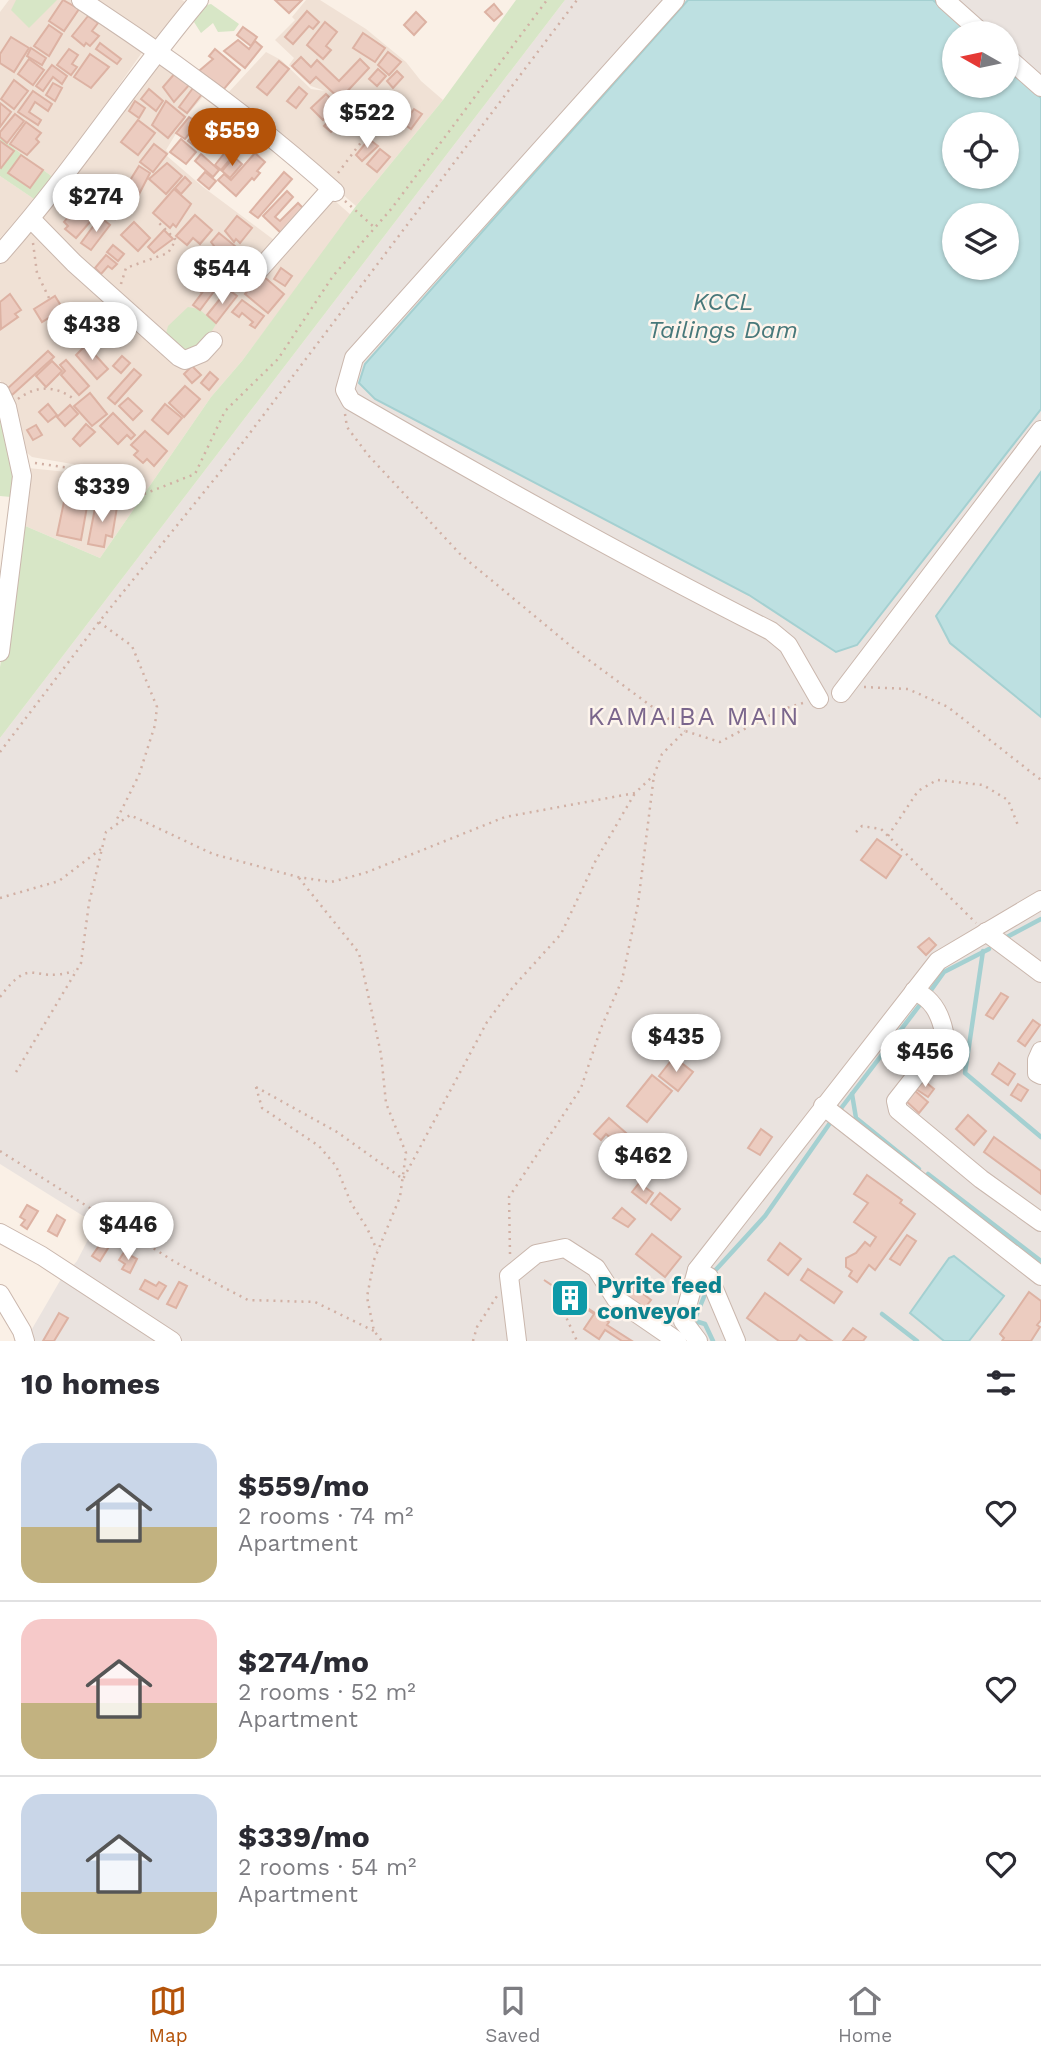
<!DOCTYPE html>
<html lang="en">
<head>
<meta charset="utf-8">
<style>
	:root { --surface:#fff; --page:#f7f7f7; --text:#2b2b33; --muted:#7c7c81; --line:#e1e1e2; --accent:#b45309 }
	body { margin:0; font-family:"Work Sans",sans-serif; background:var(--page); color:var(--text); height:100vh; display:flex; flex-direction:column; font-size:26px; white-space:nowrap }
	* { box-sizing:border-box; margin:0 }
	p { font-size:23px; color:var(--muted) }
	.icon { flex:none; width:38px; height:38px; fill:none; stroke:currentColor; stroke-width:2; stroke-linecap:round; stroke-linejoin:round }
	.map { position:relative; height:1341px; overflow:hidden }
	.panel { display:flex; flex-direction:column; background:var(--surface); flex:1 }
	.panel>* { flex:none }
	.needle { width:46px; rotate:279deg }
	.buttons { position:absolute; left:942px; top:21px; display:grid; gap:14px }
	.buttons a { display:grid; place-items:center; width:77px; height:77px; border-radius:50%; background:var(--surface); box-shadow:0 2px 5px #0004; font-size:35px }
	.price { position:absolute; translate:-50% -60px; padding:0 16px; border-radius:24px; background:#fff; color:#222; font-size:23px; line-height:46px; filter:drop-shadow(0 2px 4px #0008) }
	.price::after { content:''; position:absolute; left:50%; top:42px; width:21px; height:16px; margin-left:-10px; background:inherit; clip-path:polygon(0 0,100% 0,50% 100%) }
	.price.on { background:var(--accent); color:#fff }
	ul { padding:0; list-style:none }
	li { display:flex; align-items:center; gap:21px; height:175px; padding:0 21px }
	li+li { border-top:2px solid var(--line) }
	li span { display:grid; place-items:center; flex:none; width:196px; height:140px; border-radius:21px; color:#555 }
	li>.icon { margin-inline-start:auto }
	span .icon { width:84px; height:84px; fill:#fffc; stroke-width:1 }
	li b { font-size:30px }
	h2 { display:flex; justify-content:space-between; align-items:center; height:84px; padding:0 21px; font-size:30px }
	.tabs { display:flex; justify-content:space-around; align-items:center; height:98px; border-top:2px solid var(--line); background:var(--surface); font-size:19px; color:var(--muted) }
	.tabs a { display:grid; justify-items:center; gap:4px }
	.tabs .on { color:var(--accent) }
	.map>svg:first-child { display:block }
	.residential { fill:#f0e1d5 }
	.industrial { fill:#eae3df; fill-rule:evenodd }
	.green { fill:#d7e6c6 }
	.water { fill:#bde0e1; stroke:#a4d0d1; stroke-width:2; fill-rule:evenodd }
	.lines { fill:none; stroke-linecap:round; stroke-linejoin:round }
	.stream { stroke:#a4d0d1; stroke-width:4.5 }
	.building { fill:#ecccc0; stroke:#ddb2a3; stroke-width:2 }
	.minor-casing { stroke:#cab7ad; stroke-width:20 }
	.path { stroke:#d1b0a4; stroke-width:2.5; stroke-dasharray:2 5; stroke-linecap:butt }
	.minor { stroke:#fff; stroke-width:18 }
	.labels { text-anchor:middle; stroke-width:5; stroke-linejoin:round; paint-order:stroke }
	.culture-label { font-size:23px; font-weight:bold; fill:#0d838f; stroke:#fdf4ec; text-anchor:start }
	.water-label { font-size:24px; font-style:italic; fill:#47787a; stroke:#fdf4ec }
	.quarter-label { font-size:26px; letter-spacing:2px; fill:#7a668c; stroke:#fdf4ec }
</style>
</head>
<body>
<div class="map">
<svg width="1041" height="1341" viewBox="0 0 1041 1341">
	<rect width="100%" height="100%" fill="#faf0e6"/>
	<g class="residential">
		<polygon points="9,0 74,0 143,51 54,178 0,138 0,12"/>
		<polygon points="89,0 182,0 188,4 155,43"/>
		<polygon points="306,0 320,0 366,29 406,62 421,81 443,100 356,206 227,94 266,52 281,60 311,89 325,91 311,86 289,65 294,58 275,40 295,20 292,17"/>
		<polygon points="159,56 207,92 188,114 166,150 169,153 167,156 203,187 278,243 327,194 351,215 242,361 211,397 100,558 23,525 28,468 97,475 89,467 32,457 21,448 8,397 0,380 0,264 32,228 184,355 39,222"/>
		<polygon points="0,176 37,201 16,227 13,224 0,238"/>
	</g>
	<path class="industrial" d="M565,0H1041V1341H25L61,1279L77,1261L96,1224L0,1164V738ZM954,33H1006V86H954ZM954,124H1006V177H954ZM954,215H1006V268H954Z"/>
	<g class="green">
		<polygon points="16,0 57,0 29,28 11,10"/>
		<polygon points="516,0 565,0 0,738 0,667 23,525 100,558 211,397 242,361 356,206 443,100"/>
		<polygon points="211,4 239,24 234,31 218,32 213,23 201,33 194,22 202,6"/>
		<polygon points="214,109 224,109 235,124 233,135 220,143 217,152 210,154 204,150 212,135 205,121"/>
		<polygon points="0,138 54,178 37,201 0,176"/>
		<polygon points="188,307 199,309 216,324 203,346 179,353 164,341 168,326"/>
		<polygon points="0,409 13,476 11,497 0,496"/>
	</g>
	<g class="water">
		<path d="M688,0H933L970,33H954V86H1006V66L1041,98V409L857,645L836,652L749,595L375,399L359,383L365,364ZM954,124H1006V177H954ZM954,215H1006V268H954Z"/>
		<polygon points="1041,472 1041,717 950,643 936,616"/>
		<polygon points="954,1256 1004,1296 969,1341 944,1341 910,1313 949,1258"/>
	</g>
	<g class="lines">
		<g class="stream">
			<polyline points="1005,938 1041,919"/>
			<polyline points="983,951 965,1073 1041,1137"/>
			<polyline points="929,993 944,972 989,949"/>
			<polyline points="852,1094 856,1118 919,1169"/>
			<polyline points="839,1111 919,1006"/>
			<polyline points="928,1174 1041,1261"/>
			<polyline points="712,1274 765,1216 830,1123"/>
			<polyline points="882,1314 917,1341"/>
			<polyline points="695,1321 705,1324 713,1341"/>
			<polyline points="697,1327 694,1321 706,1292"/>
		</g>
	</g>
	<g class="building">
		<polygon points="63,0 79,9 64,31 49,21"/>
		<polygon points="275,0 302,0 289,13"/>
		<polygon points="494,4 502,14 494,21 485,12"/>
		<polygon points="307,11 319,22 313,29 309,26 293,44 285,37"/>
		<polygon points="416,12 426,22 414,35 404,25"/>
		<polygon points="88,16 98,23 92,31 99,36 90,46 86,43 84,46 72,36"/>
		<polygon points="325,22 337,32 326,46 331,50 323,59 307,45"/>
		<polygon points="49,25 62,34 49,56 34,46"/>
		<polygon points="243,27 257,37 251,46 237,35"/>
		<polygon points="363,33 385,48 375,62 353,48"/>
		<polygon points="11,37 29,48 14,72 0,63 0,54"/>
		<polygon points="238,40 249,49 255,41 262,47 245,68 224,51"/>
		<polygon points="100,43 121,59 117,64 96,49"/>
		<polygon points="31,48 46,58 42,65 27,56"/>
		<polygon points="69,49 78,55 72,64 77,67 71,75 57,65"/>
		<polygon points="215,49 240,70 224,89 199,71 213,59 209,56"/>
		<polygon points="388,52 401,62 389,75 378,65"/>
		<polygon points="90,54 109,67 91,88 74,77"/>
		<polygon points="301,57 311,67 317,60 339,81 360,59 369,68 340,99 316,77 310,83 292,66"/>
		<polygon points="29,59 44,70 33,85 18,74"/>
		<polygon points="279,61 289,69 267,95 257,87"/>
		<polygon points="52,65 67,76 62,84 53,77 43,91 36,86"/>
		<polygon points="378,69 386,76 377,86 369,79"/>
		<polygon points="397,71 403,77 393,88 387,81"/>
		<polygon points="176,72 190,84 174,102 163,87"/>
		<polygon points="14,80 28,91 14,109 1,99"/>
		<polygon points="53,83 62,88 55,101 46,95"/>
		<polygon points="299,87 307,94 296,108 287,101"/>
		<polygon points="193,88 202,94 187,113 179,107"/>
		<polygon points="149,89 163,101 156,111 141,99"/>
		<polygon points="33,91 52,104 48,111 35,102 29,112 41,120 38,125 18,112"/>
		<polygon points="356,93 361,98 359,101 368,110 362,116 347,103"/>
		<polygon points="326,94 338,106 323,120 311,108"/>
		<polygon points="135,101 145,108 139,118 129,111"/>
		<polygon points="166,101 185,117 168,138 152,125"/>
		<polygon points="0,103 11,112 0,127"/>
		<polygon points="340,109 349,118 331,132 324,126"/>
		<polygon points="414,109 422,114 411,129 404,124"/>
		<polygon points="15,114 24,121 7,143 0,137 0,132"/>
		<polygon points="189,117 198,123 185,139 176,133"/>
		<polygon points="138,120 155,133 138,155 121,142"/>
		<polygon points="26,122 41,133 36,139 39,142 27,155 10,144"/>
		<polygon points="203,125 212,134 198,149 188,141"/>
		<polygon points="181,139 196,152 186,164 170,152"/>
		<polygon points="369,139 378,146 362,161 356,155"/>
		<polygon points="0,141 14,151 1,168 0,167"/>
		<polygon points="154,144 167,154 153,172 140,162"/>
		<polygon points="380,149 390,157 377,172 367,164"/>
		<polygon points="226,151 233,156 221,170 215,165"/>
		<polygon points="255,153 265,162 257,171 260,173 254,180 252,178 236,196 218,180 224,174 231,180"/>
		<polygon points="201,154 219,170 213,177 195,161"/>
		<polygon points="21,155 43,170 30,188 8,173"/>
		<polygon points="234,157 242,164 230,178 222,171"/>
		<polygon points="167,163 182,176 166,194 149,179"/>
		<polygon points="139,166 150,173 137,198 124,190"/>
		<polygon points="205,172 216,181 209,189 198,180"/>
		<polygon points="284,172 292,179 258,218 250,212"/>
		<polygon points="185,177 191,183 181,194 175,188"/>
		<polygon points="174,189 191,204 176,227 173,224 170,228 153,213"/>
		<polygon points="114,190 128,199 115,219 105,211 114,198 110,196"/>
		<polygon points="287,191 293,197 275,217 280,221 298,203 305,210 282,234 263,216"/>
		<polygon points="81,202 96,215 76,238 65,229 68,226 64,222 68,217 65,215"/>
		<polygon points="195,215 212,230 200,244 193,238 187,245 176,236"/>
		<polygon points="237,216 252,228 240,243 236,239 234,242 225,231"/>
		<polygon points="100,217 110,225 91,250 81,243"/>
		<polygon points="134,222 150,238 138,251 121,235"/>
		<polygon points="164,230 173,239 154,253 148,247"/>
		<polygon points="219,233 235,246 218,265 206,255 214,246 211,242"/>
		<polygon points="113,245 124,254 118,261 107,252"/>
		<polygon points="106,255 117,264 112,269 108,266 101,274 95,268"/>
		<polygon points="191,256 215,277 201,292 194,285 200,279 183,264"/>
		<polygon points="230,264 249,280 239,291 221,275"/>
		<polygon points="281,268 292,276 285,286 274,279"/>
		<polygon points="262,275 284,294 268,313 245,294"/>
		<polygon points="208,285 215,290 200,310 193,305"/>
		<polygon points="228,289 237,296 216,323 207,315"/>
		<polygon points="10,294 21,310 15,314 18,317 1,329 0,302"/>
		<polygon points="55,296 63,309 42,322 34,309"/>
		<polygon points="242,300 264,316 255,328 250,325 253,322 242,313 239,317 232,312"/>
		<polygon points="86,345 108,369 97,379 76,355"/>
		<polygon points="48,351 54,357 12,395 7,389"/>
		<polygon points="122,356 130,363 121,373 113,366"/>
		<polygon points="66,360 89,386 79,395 61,375 65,371 60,365"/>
		<polygon points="52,361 62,371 46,387 36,376"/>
		<polygon points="192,366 201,375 192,383 184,374"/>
		<polygon points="134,369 141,375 115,404 108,398"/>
		<polygon points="210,372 218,379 209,390 201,383"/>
		<polygon points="185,386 200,399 184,417 169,403"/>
		<polygon points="90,393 107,414 92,426 74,406"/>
		<polygon points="128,398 142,411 133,420 119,406"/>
		<polygon points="48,404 57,415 48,422 39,412"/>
		<polygon points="165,404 182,418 168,434 152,420"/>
		<polygon points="70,405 78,414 65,426 57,417"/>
		<polygon points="113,413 135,435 131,439 127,435 118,444 100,426"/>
		<polygon points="86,424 95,432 80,446 73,439"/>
		<polygon points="36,425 42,435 33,440 27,430"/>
		<polygon points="145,431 167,451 154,466 147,459 143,463 134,455 138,451 131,445"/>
		<polygon points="65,497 88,501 81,540 57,535"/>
		<polygon points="96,503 117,507 112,537 106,535 104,547 88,544"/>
		<polygon points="877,839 901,856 886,878 861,860"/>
		<polygon points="929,938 936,945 926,955 918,947"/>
		<polygon points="1001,993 1008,997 993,1019 986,1015"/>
		<polygon points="1033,1020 1040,1025 1025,1046 1018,1041"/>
		<polygon points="674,1057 693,1072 678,1091 659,1076"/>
		<polygon points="999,1063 1015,1074 1008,1085 992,1074"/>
		<polygon points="652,1075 672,1091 647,1122 627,1106"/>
		<polygon points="923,1080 934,1089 928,1097 916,1089"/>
		<polygon points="1018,1084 1028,1090 1021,1101 1011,1095"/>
		<polygon points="914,1090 928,1102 919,1113 905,1100"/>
		<polygon points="968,1115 986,1131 974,1145 956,1129"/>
		<polygon points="609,1118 633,1139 624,1150 606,1134 601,1140 594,1134"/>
		<polygon points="761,1129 772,1137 760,1155 748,1148"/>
		<polygon points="994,1137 1041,1171 1041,1194 984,1152"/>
		<polygon points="867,1175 902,1200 900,1203 915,1214 875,1270 869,1265 857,1282 849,1276 852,1271 846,1267 846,1258 856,1253 865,1242 870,1246 876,1237 854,1222 868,1203 854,1194"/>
		<polygon points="639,1183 653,1193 646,1203 632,1192"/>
		<polygon points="660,1193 680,1209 671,1220 651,1204"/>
		<polygon points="27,1205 38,1211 27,1229 21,1225 25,1220 20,1217"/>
		<polygon points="622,1208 635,1219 628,1227 613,1218"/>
		<polygon points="57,1215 65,1220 57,1236 48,1231"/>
		<polygon points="652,1234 681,1257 665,1277 636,1254"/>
		<polygon points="907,1235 916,1241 900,1265 890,1259"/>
		<polygon points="103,1240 110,1245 100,1261 92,1256"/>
		<polygon points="780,1243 801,1259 788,1275 768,1260"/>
		<polygon points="124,1252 137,1259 130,1273 122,1269 125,1264 119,1260"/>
		<polygon points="808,1269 842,1292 834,1303 801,1280"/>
		<polygon points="145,1280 156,1286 159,1282 166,1286 158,1299 140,1289"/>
		<polygon points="544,1280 609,1322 607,1325 632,1341 622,1341 605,1330 599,1339 584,1329 594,1314"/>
		<polygon points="179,1282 187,1286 176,1308 167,1304"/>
		<polygon points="633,1286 651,1300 640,1314 622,1299"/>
		<polygon points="1029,1292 1041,1301 1041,1320 1037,1325 1040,1327 1031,1341 1002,1341 1004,1338 1000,1334"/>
		<polygon points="765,1293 832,1341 808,1341 800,1335 796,1341 779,1341 747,1318"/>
		<polygon points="59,1313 68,1318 54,1341 43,1341"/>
		<polygon points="853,1328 866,1337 863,1341 843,1341"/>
	</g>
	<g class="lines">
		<defs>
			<g id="minor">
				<path d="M81,0C170,58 256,121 335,192"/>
				<path d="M675,0L354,358L345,390L351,401C489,481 628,559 771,631L788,645L819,699"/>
				<polyline points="945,0 982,33"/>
				<polyline points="1006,56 1041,87"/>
				<polyline points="31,219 74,263 179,357 185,360 202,353 213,341"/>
				<path d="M0,254C72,173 130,82 199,0"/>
				<polyline points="259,270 331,189"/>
				<polyline points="0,392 7,407 22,476 0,652"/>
				<polyline points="841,693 1041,430"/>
				<polyline points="986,932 1041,973"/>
				<path d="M914,991C932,998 940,1013 944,1032L929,1059L896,1101L898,1110L981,1179L1041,1222"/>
				<polyline points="1041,1051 1037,1060 1037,1073 1041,1075"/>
				<polyline points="823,1106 1041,1276"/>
				<polyline points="0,1233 42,1256 172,1341"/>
				<polyline points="697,1270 709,1277 736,1341"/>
				<polyline points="0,1294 22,1331 25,1341"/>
				<polyline points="517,1341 509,1276 536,1254 565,1248 596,1268 616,1299 677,1341"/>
				<polyline points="698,1341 683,1321 697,1270 938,961 1041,900"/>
			</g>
		</defs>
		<use href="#minor" class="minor-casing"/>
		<g class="path">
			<polyline points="338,173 371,129"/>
			<polyline points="345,201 374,227"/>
			<polyline points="33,243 37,273 49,298"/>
			<polyline points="121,284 126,268 168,253 176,240 158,222"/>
			<path d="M18,399C37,385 56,385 75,400"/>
			<polyline points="345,414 347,427 368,455 461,555 578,652 685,731"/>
			<polyline points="35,463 112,474"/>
			<polyline points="144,494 195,474 225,411 278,359 333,276 392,208 547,0"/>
			<polyline points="99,622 132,646 157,707 155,725 139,775 115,823"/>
			<polyline points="864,687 908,689 948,707 1041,780"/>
			<polyline points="0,752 99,622 225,466 577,0"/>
			<polyline points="856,832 862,826 881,829 976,923"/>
			<polyline points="888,836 918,791 937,780 983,785 1008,800 1019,828"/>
			<polyline points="299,878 359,953 381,1054 386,1103 406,1153 400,1197 374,1260 367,1297 374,1331 382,1341"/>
			<polyline points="0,898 59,881 101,849"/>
			<path d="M0,997C33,953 32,985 74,971"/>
			<polyline points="16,1072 81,963 89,903 106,832 130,815 213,854 298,877 331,882 365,873 505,817 635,793 654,775 662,754 685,731 720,742 780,710 803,703"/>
			<polyline points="256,1087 337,1132 403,1179 487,1022 513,987 561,934 596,860 635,793"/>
			<polyline points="256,1087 262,1108 319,1146 336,1166 351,1203 367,1228 377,1250"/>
			<polyline points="0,1151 175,1262 248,1300 315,1302 374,1331"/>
			<polyline points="510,1254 509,1197 581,1088 601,1028 622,980 638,904 654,775"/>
			<polyline points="555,1293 577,1341"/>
			<polyline points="473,1341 477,1327 497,1296"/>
		</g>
		<use href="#minor" class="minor"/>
	</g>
	<defs>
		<symbol id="building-square" viewBox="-11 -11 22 22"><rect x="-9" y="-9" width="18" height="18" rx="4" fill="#0f9aa8" stroke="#fdf4ec"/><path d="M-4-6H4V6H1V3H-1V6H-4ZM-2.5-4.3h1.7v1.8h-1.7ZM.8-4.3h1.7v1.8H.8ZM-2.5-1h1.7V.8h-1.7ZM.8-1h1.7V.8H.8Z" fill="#fff"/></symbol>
	</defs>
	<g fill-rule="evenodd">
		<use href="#building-square" x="548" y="1276" width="44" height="44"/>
	</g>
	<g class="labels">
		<g class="culture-label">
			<text x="597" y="1293">Pyrite feed<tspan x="597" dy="26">conveyor</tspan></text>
		</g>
		<g class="water-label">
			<text x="723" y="310">KCCL<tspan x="723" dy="28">Tailings Dam</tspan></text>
		</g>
		<g class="quarter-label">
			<text x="694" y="725">KAMAIBA MAIN</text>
		</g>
	</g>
</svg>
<div class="buttons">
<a><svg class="needle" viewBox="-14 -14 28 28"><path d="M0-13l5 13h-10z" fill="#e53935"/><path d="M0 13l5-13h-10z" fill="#7c7c81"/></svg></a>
<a><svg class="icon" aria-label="locate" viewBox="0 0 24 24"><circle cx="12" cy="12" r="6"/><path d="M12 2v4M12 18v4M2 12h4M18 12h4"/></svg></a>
<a><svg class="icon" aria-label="layers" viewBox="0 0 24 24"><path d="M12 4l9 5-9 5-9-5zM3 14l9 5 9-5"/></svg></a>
</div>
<b class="price" style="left:367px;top:150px">$522</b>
<b class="price on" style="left:232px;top:168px">$559</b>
<b class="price" style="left:96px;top:234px">$274</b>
<b class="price" style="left:222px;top:306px">$544</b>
<b class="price" style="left:92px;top:362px">$438</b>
<b class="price" style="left:102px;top:524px">$339</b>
<b class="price" style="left:676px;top:1074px">$435</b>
<b class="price" style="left:925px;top:1089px">$456</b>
<b class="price" style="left:643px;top:1193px">$462</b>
<b class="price" style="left:128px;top:1262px">$446</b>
</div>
<section class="panel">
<h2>10 homes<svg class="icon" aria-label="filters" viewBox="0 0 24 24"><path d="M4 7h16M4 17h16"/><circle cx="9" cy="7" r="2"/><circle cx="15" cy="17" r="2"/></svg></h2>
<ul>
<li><span style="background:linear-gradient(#c9d6e8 60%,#c2b280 0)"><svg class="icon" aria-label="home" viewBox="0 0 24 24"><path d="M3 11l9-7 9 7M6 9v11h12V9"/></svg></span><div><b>$559/mo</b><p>2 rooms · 74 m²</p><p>Apartment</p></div><svg class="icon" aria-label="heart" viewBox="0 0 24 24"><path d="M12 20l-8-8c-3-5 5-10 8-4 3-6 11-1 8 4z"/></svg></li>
<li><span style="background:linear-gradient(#f6c9c9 60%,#c2b280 0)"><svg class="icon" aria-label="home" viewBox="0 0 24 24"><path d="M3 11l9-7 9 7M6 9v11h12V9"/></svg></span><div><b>$274/mo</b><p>2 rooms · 52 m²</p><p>Apartment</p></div><svg class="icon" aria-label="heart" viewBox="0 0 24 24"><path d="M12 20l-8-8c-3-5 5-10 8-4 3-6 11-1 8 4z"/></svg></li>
<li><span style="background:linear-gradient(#c9d6e8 70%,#c2b280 0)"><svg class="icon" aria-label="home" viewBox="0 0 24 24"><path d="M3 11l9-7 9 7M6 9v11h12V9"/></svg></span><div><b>$339/mo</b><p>2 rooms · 54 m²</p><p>Apartment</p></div><svg class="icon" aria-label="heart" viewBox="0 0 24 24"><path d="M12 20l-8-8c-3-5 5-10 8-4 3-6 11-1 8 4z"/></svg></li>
</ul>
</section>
<nav class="tabs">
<a class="on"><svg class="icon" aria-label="map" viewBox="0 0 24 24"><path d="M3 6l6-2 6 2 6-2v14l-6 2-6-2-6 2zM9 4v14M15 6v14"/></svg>Map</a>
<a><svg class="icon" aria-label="saved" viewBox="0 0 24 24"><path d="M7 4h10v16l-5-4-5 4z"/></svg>Saved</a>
<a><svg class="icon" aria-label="home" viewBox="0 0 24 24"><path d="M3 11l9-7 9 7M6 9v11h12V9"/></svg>Home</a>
</nav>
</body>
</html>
